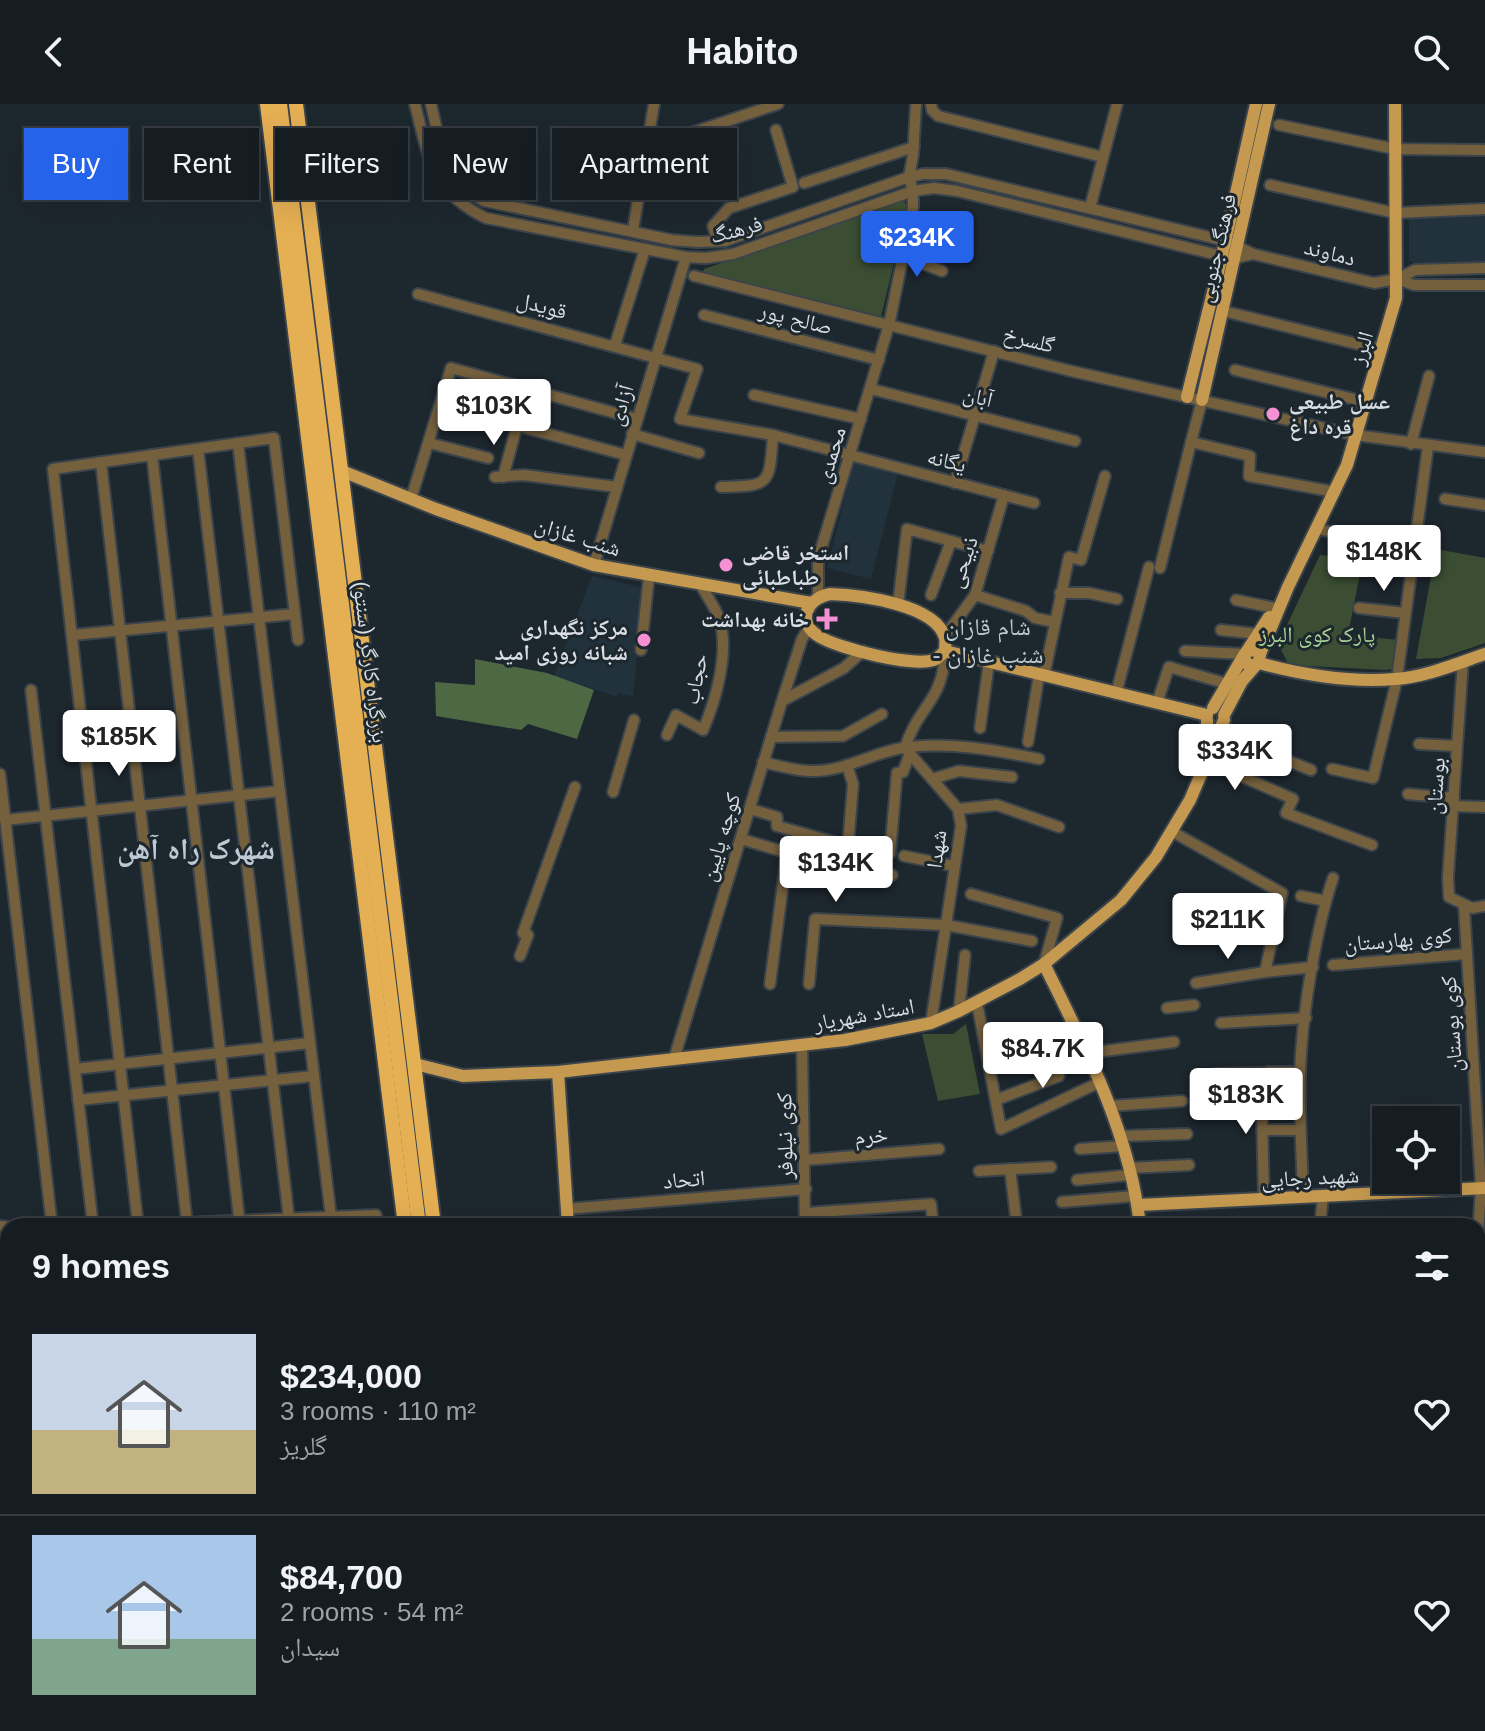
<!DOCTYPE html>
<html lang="en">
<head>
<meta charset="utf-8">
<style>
	:root { --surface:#161d22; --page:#232a2f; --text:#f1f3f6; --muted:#9ea2a5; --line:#353b40; --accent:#2563eb }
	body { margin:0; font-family:Helvetica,"Noto Naskh Arabic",sans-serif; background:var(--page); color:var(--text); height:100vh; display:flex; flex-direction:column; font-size:30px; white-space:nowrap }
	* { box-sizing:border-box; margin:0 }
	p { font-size:26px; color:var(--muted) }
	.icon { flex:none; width:44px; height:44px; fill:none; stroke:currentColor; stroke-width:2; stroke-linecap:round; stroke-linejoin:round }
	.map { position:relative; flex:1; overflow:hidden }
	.drawer { position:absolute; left:0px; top:1114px; width:1486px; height:514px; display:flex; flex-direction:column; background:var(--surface); border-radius:24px 24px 0 0; box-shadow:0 8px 32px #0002,0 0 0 2px var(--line) }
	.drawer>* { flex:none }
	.top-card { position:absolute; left:24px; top:24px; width:800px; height:72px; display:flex; gap:16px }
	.fabs { position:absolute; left:1372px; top:1002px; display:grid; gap:16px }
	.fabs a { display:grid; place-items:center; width:88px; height:88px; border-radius:0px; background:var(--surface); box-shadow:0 8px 32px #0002,0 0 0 2px var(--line); font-size:40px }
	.price { position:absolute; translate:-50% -68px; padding:0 18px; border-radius:8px; background:#fff; color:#222; font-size:26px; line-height:52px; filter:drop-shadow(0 2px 4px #0008) }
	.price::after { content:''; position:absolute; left:50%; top:48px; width:24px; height:18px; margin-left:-12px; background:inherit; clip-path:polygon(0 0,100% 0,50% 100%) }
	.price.on { background:var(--accent); color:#fff }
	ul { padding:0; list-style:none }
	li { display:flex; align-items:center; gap:24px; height:200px; padding:0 32px }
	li+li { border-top:2px solid var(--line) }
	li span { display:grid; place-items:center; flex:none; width:224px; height:160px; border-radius:0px; color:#555 }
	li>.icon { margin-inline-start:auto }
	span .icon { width:96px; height:96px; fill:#fffc; stroke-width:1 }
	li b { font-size:34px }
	h2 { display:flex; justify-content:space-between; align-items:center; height:96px; padding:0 32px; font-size:34px }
	.tag { padding:0 28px; border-radius:0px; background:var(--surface); box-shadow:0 8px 32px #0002,0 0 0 2px var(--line); font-size:28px; line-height:72px }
	.tag.on { background:var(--accent); color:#fff }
	header { display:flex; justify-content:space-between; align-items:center; height:104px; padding:0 32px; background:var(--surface); font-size:36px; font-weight:700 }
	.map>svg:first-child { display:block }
	.built { fill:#22323c }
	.medical { fill:#39291f }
	.green { fill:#3b4e33 }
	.forest { fill:#4e6843 }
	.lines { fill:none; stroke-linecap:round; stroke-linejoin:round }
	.minor-casing { stroke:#3b444b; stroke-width:14 }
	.major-casing { stroke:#3b444b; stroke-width:16 }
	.highway-casing { stroke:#3b444b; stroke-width:18 }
	.minor { stroke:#75603e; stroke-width:10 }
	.major { stroke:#c5994f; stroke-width:12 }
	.highway { stroke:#e5b054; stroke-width:14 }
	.poi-dot { fill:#f591d2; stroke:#1d272e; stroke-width:3 }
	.labels { text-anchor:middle; stroke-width:6; stroke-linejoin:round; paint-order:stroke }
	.street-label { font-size:22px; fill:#d8dee3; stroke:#1d272e }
	.poi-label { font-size:22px; font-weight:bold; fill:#d8dee3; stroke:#1d272e; text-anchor:start }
	.park-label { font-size:22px; fill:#a9d597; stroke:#1d272e }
	.neighbourhood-label { font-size:24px; fill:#bdcad3; stroke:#1d272e }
	.district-label { font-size:30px; font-weight:bold; fill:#bdcad3; stroke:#1d272e }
</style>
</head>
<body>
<header><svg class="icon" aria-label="back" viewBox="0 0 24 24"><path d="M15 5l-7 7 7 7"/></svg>Habito<svg class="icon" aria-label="search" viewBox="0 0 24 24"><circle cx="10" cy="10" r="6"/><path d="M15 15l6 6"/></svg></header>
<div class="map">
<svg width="1485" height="1627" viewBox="0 0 1485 1627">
	<rect width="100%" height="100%" fill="#1d272e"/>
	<g class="built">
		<polygon points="1485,109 1485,158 1416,160 1409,156 1409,115 1412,111"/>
		<polygon points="854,358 898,369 871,475 827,464"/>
		<polygon points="592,472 644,484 633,592 617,589 618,593 554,572"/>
	</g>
	<g class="medical">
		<polygon points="313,1620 438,1620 439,1627 247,1627"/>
		<polygon points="904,1620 1075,1620 1074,1627 903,1627"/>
	</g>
	<g class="green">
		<polygon points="904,96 907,104 881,213 703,169 704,165"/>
		<polygon points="1436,445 1485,454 1485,539 1441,554 1416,555"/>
		<polygon points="1320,451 1363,454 1348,531 1399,536 1398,564 1386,566 1289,561 1278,540"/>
		<polygon points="966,920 980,990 938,997 922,930 953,930"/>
		<polygon points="1478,1155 1485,1156 1485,1203 1478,1204"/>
		<polygon points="8,1380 8,1509 0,1510 0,1381"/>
		<polygon points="1478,1558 1485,1559 1485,1627 1457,1627 1458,1620 1478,1620"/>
	</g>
	<polygon class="forest" points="475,555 547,569 594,586 577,635 528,620 521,626 436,612 435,578 475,581"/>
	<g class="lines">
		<defs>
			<g id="minor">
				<path d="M415,0C428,53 432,88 486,114L686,153L706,154L733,150L913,87L934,84L957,87L1222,152L1235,154L1253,150"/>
				<path d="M431,0C441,43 443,72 484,97L672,136L697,138L725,137L909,73L923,70H946L1226,137L1253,150L1374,179L1397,175L1415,166L1485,164"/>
				<polyline points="931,0 932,6 938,12 1103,53"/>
				<polyline points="1279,21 1395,45 1485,46"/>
				<polyline points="694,28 778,0"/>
				<polyline points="804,79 914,43"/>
				<polyline points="1270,81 1395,109 1485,105"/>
				<polyline points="1090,104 1117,0"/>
				<polyline points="910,121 950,135"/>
				<polyline points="633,126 654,0"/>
				<polyline points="718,137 713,122 729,104 793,83 776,26"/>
				<polyline points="903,152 942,167"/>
				<polyline points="694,172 1071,267 1355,331 1485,348"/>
				<polyline points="1397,175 1414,181 1485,181"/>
				<polyline points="418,190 697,265 680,315 773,331 1034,399"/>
				<polyline points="1223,207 1382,246"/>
				<polyline points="704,211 879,256"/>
				<polyline points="615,241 645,145"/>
				<polyline points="1235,266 1366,298"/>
				<polyline points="871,285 1075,337"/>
				<polyline points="754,291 861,315"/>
				<polyline points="1202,296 1191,338 1250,352 1249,372 1335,388"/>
				<polyline points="440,301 626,351"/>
				<polyline points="632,330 699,349"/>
				<polyline points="238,339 331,1113"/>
				<polyline points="429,339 488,354"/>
				<polyline points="1411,340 1429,272"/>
				<polyline points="198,345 289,1115"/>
				<polyline points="152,351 240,1122"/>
				<polyline points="101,358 187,1119"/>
				<polyline points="495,373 524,371 617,383"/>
				<polyline points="503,373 517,322"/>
				<polyline points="955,379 994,247"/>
				<path d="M721,383C772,382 769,380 773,331"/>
				<polyline points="411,395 451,264 637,315"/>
				<polyline points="1445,395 1485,401"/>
				<polyline points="1318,425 1387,441"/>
				<polyline points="1365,457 1411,463"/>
				<polyline points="594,461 686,153"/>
				<polyline points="1160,464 1191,338"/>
				<polyline points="1060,489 1089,489 1117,495"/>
				<polyline points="931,491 951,437"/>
				<polyline points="975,491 1026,507 1035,514 1055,518"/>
				<polyline points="818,493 818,455 889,221 913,103 913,87 909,73 913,51 916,0"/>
				<polyline points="1236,496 1275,504"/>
				<polyline points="898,501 907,425 988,447"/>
				<polyline points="1359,504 1405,509"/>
				<polyline points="1221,526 1258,530"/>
				<polyline points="72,531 295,510"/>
				<polyline points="945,532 975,491 1004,391"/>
				<polyline points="641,546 649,472"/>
				<polyline points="1185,547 1245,550"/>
				<polyline points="1463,557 1448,773 1449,793 1472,804 1485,802"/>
				<polyline points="1044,572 1069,453 1081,456 1105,372"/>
				<polyline points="31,586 93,1122"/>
				<polyline points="1116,590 1149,463"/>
				<polyline points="782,597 844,564 863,547"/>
				<polyline points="1157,599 1169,563 1228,580"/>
				<polyline points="980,624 989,558"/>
				<polyline points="1219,629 1311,666"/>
				<path d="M667,631L676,611L703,626C716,596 730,547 719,514C715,503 706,491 701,481"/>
				<polyline points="771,633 843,632 882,610"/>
				<polyline points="1028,638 1039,571"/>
				<polyline points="1419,640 1457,642"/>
				<polyline points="905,644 958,705 961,722 931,919"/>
				<path d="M905,644C917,603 944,597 945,547"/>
				<polyline points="1207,657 1293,695 1286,709 1372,741"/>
				<path d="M763,658C779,662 796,667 812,667C843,668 872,649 902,644C947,637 995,646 1039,655"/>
				<polyline points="847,661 853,680 848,742"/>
				<polyline points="1332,665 1373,674 1397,575 1428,342"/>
				<polyline points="0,670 52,1122"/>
				<polyline points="932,675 959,667 1012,673"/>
				<polyline points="613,688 634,616"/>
				<polyline points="1408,690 1454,694"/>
				<polyline points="1453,702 1485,703"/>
				<polyline points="750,705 777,713 777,722 848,742 890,749 897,669 903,668 910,649"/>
				<polyline points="958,705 997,701 1059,723"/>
				<polyline points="5,716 280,687"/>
				<polyline points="1171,727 1282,789 1265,868"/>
				<polyline points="741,735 815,757 892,771"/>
				<polyline points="904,752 954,762"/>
				<polyline points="971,790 1057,814 1044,860"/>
				<polyline points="1301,792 1326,797"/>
				<polyline points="1464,801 1481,1084 1478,1130"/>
				<polyline points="520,852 528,831 523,829 575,683"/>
				<polyline points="1333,861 1467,850"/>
				<polyline points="1196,879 1265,868 1313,863"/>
				<polyline points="770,880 787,749"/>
				<polyline points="809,880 815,815 946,821 1032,837"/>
				<polyline points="977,899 1001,1025 1100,978"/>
				<polyline points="1167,904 1194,901"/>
				<polyline points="959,907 965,851"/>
				<polyline points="1221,919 1306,914"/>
				<polyline points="802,941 805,1122"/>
				<polyline points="1088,949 1174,938"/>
				<polyline points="674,955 782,597 802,535 809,524"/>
				<polyline points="75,965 310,939"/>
				<polyline points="1268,968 1300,968"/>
				<polyline points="1215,970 1261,969 1264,1095"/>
				<polyline points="78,996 314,972"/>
				<polyline points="996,996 1059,972"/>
				<polyline points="1110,1002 1182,997"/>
				<polyline points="1262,1026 1296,1026"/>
				<polyline points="1120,1032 1187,1030"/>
				<polyline points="1080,1045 1123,1042"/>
				<polyline points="806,1056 939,1045"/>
				<polyline points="1129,1064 1189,1061"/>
				<polyline points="1010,1065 1017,1122"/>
				<polyline points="979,1067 1051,1063"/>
				<polyline points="1077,1076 1130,1071"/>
				<path d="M1303,1093C1302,1052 1299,1010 1300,969C1302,911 1315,829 1333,774"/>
				<polyline points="1062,1098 1135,1092"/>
				<polyline points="566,1105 806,1085"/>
				<polyline points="806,1109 931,1100 933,1122"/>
				<polyline points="138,1121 53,365 274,334 298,536"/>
				<polyline points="0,1122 8,1123"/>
				<polyline points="112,1122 376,1111"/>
				<polyline points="1035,1122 1036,1122"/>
				<polyline points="1320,1122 1323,1092"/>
				<polyline points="1478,1155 1485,1155"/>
				<polyline points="1478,1209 1485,1209"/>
				<polyline points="1478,1286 1485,1286"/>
				<polyline points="0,1374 8,1373"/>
				<polyline points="1478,1492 1485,1482"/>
				<polyline points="0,1518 8,1517"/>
				<polyline points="1478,1545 1485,1546"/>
				<polyline points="119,1627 178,1620"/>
				<polyline points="753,1627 754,1620"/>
				<polyline points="849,1627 850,1620"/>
				<polyline points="1237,1627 1238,1620"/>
			</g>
			<g id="major">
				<polyline points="1187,293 1222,152 1256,0"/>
				<polyline points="1202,296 1269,0"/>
				<polyline points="342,367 436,405 594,461 811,499"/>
				<path d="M830,490C859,491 936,500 945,534C946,538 945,543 945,547C942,550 939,553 936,555C917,565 838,544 820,533C796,519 805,495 830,490Z"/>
				<polyline points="945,547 1207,611"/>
				<polyline points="1247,547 1269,513"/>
				<polyline points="1260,550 1288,483 1347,361 1396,194 1395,0"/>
				<path d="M1259,559L1260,550L1256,546L1247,547L1244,551L1246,559L1250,562L1259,559C1303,571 1348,579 1395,575C1425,573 1456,560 1485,550"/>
				<polyline points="1213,604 1244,551"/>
				<polyline points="1224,611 1242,577 1255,562"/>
				<polyline points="1207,650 1207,616"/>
				<path d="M1044,860C1085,943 1130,1028 1140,1122"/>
				<polyline points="415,960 463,972 558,968 845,936 931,919 959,907 1020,875 1044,860 1121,796 1156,753 1190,696 1224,616"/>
				<polyline points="558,968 568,1122"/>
				<polyline points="1138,1101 1485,1084"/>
				<polyline points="533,1627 535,1620"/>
				<polyline points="1080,1627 1082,1620"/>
			</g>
			<g id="highway">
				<polyline points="267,0 405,1122"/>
				<polyline points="280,0 419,1122"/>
				<polyline points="296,0 434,1122"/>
				<polyline points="450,1620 451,1627"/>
				<polyline points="466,1620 467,1627"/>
				<polyline points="480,1620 481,1627"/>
				<polyline points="493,1620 494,1627"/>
			</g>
		</defs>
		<use href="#minor" class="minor-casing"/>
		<use href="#major" class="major-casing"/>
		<use href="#highway" class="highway-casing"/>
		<use href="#minor" class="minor"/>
		<use href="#major" class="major"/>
		<use href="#highway" class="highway"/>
	</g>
	<g class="poi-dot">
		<circle cx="1273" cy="310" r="8"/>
		<circle cx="726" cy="461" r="8"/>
		<path d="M823 503h8v8h8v8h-8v8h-8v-8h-8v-8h8z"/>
		<circle cx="644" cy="536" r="8"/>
	</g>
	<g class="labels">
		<g class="street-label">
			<text transform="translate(736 125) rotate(-15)" y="8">فرهنگ</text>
			<text transform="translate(1216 144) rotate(-77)" y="8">فرهنگ جنوبی</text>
			<text transform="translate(1330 148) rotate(14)" y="8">دماوند</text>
			<text transform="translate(542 201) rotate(15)" y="8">قویدل</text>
			<text transform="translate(796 214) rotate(14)" y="8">صالح پور</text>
			<text transform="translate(1029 235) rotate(14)" y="8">گلسرخ</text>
			<text transform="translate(1361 244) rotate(-73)" y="8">البرز</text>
			<text transform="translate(978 292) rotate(14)" y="8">آبان</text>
			<text transform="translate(620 301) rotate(-73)" y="8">آزادی</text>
			<text transform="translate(830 351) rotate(-73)" y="8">محمدی</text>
			<text transform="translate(947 356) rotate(14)" y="8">یگانه</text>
			<text transform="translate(578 432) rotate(17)" y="8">شنب غازان</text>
			<text transform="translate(962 458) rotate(-71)" y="8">ذبیحی</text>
			<text transform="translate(371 558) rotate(83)" y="8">بزرگراه کارگر (سنتو)</text>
			<text transform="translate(695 575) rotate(-79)" y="8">حجاب</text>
			<text transform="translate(1435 682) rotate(-86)" y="8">بوستان</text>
			<text transform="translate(720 733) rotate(-73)" y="8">کوچه پایین</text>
			<text transform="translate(936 745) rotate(-82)" y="8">شهدا</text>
			<text transform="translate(1398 835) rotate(-5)" y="8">کوی بهارستان</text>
			<text transform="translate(864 910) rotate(-10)" y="8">استاد شهریار</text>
			<text transform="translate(1451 920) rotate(-94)" y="8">کوی بوستان</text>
			<text transform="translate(871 1031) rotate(-5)" y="8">خرم</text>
			<text transform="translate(784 1032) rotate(-91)" y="8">کوی نیلوفر</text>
			<text transform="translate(1310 1073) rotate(-3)" y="8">شهید رجایی</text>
			<text transform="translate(684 1075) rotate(-5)" y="8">اتحاد</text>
		</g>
		<g class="poi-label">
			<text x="1289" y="305">عسل طبیعی<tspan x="1289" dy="25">قره داغ</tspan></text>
			<text x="742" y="456">استخر قاضی<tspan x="742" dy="25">طباطبائی</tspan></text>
			<text x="809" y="523" text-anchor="end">خانه بهداشت</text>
			<text x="628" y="531" text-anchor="end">مرکز نگهداری<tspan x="628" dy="25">شبانه روزی امید</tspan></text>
		</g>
		<g class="park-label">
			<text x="1317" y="538">پارک کوی البرز</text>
		</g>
		<g class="neighbourhood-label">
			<text x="988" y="531">شام قازان<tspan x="988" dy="28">- شنب غازان</tspan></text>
		</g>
		<g class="district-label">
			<text x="196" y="755">شهرک راه آهن</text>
		</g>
	</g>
</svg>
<div class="fabs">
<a><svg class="icon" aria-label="locate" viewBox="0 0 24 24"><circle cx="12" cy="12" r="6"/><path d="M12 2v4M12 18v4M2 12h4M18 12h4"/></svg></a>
</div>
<b class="price on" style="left:917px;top:175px">$234K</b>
<b class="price" style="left:494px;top:343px">$103K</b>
<b class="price" style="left:1384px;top:489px">$148K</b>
<b class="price" style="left:119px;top:674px">$185K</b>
<b class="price" style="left:1235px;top:688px">$334K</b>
<b class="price" style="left:836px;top:800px">$134K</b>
<b class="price" style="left:1228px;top:857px">$211K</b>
<b class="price" style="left:1043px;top:986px">$84.7K</b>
<b class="price" style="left:1246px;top:1032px">$183K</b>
<div class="top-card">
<a class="tag on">Buy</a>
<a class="tag">Rent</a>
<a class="tag">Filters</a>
<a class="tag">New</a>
<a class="tag">Apartment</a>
</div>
<section class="drawer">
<h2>9 homes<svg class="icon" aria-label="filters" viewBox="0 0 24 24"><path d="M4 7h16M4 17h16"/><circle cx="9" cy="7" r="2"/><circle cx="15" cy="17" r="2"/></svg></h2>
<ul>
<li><span style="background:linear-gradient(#c9d6e8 60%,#c2b280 0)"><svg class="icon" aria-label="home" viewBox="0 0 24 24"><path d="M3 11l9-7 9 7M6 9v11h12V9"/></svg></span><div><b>$234,000</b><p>3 rooms · 110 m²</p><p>گلریز</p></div><svg class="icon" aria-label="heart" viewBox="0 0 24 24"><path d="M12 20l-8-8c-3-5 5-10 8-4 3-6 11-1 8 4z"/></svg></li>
<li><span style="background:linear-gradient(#a9c7e8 65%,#7fa58c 0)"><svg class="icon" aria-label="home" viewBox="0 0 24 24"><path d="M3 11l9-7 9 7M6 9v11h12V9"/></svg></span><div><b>$84,700</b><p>2 rooms · 54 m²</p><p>سیدان</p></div><svg class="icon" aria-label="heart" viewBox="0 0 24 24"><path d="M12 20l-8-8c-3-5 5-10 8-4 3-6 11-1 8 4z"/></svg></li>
</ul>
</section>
</div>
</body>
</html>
